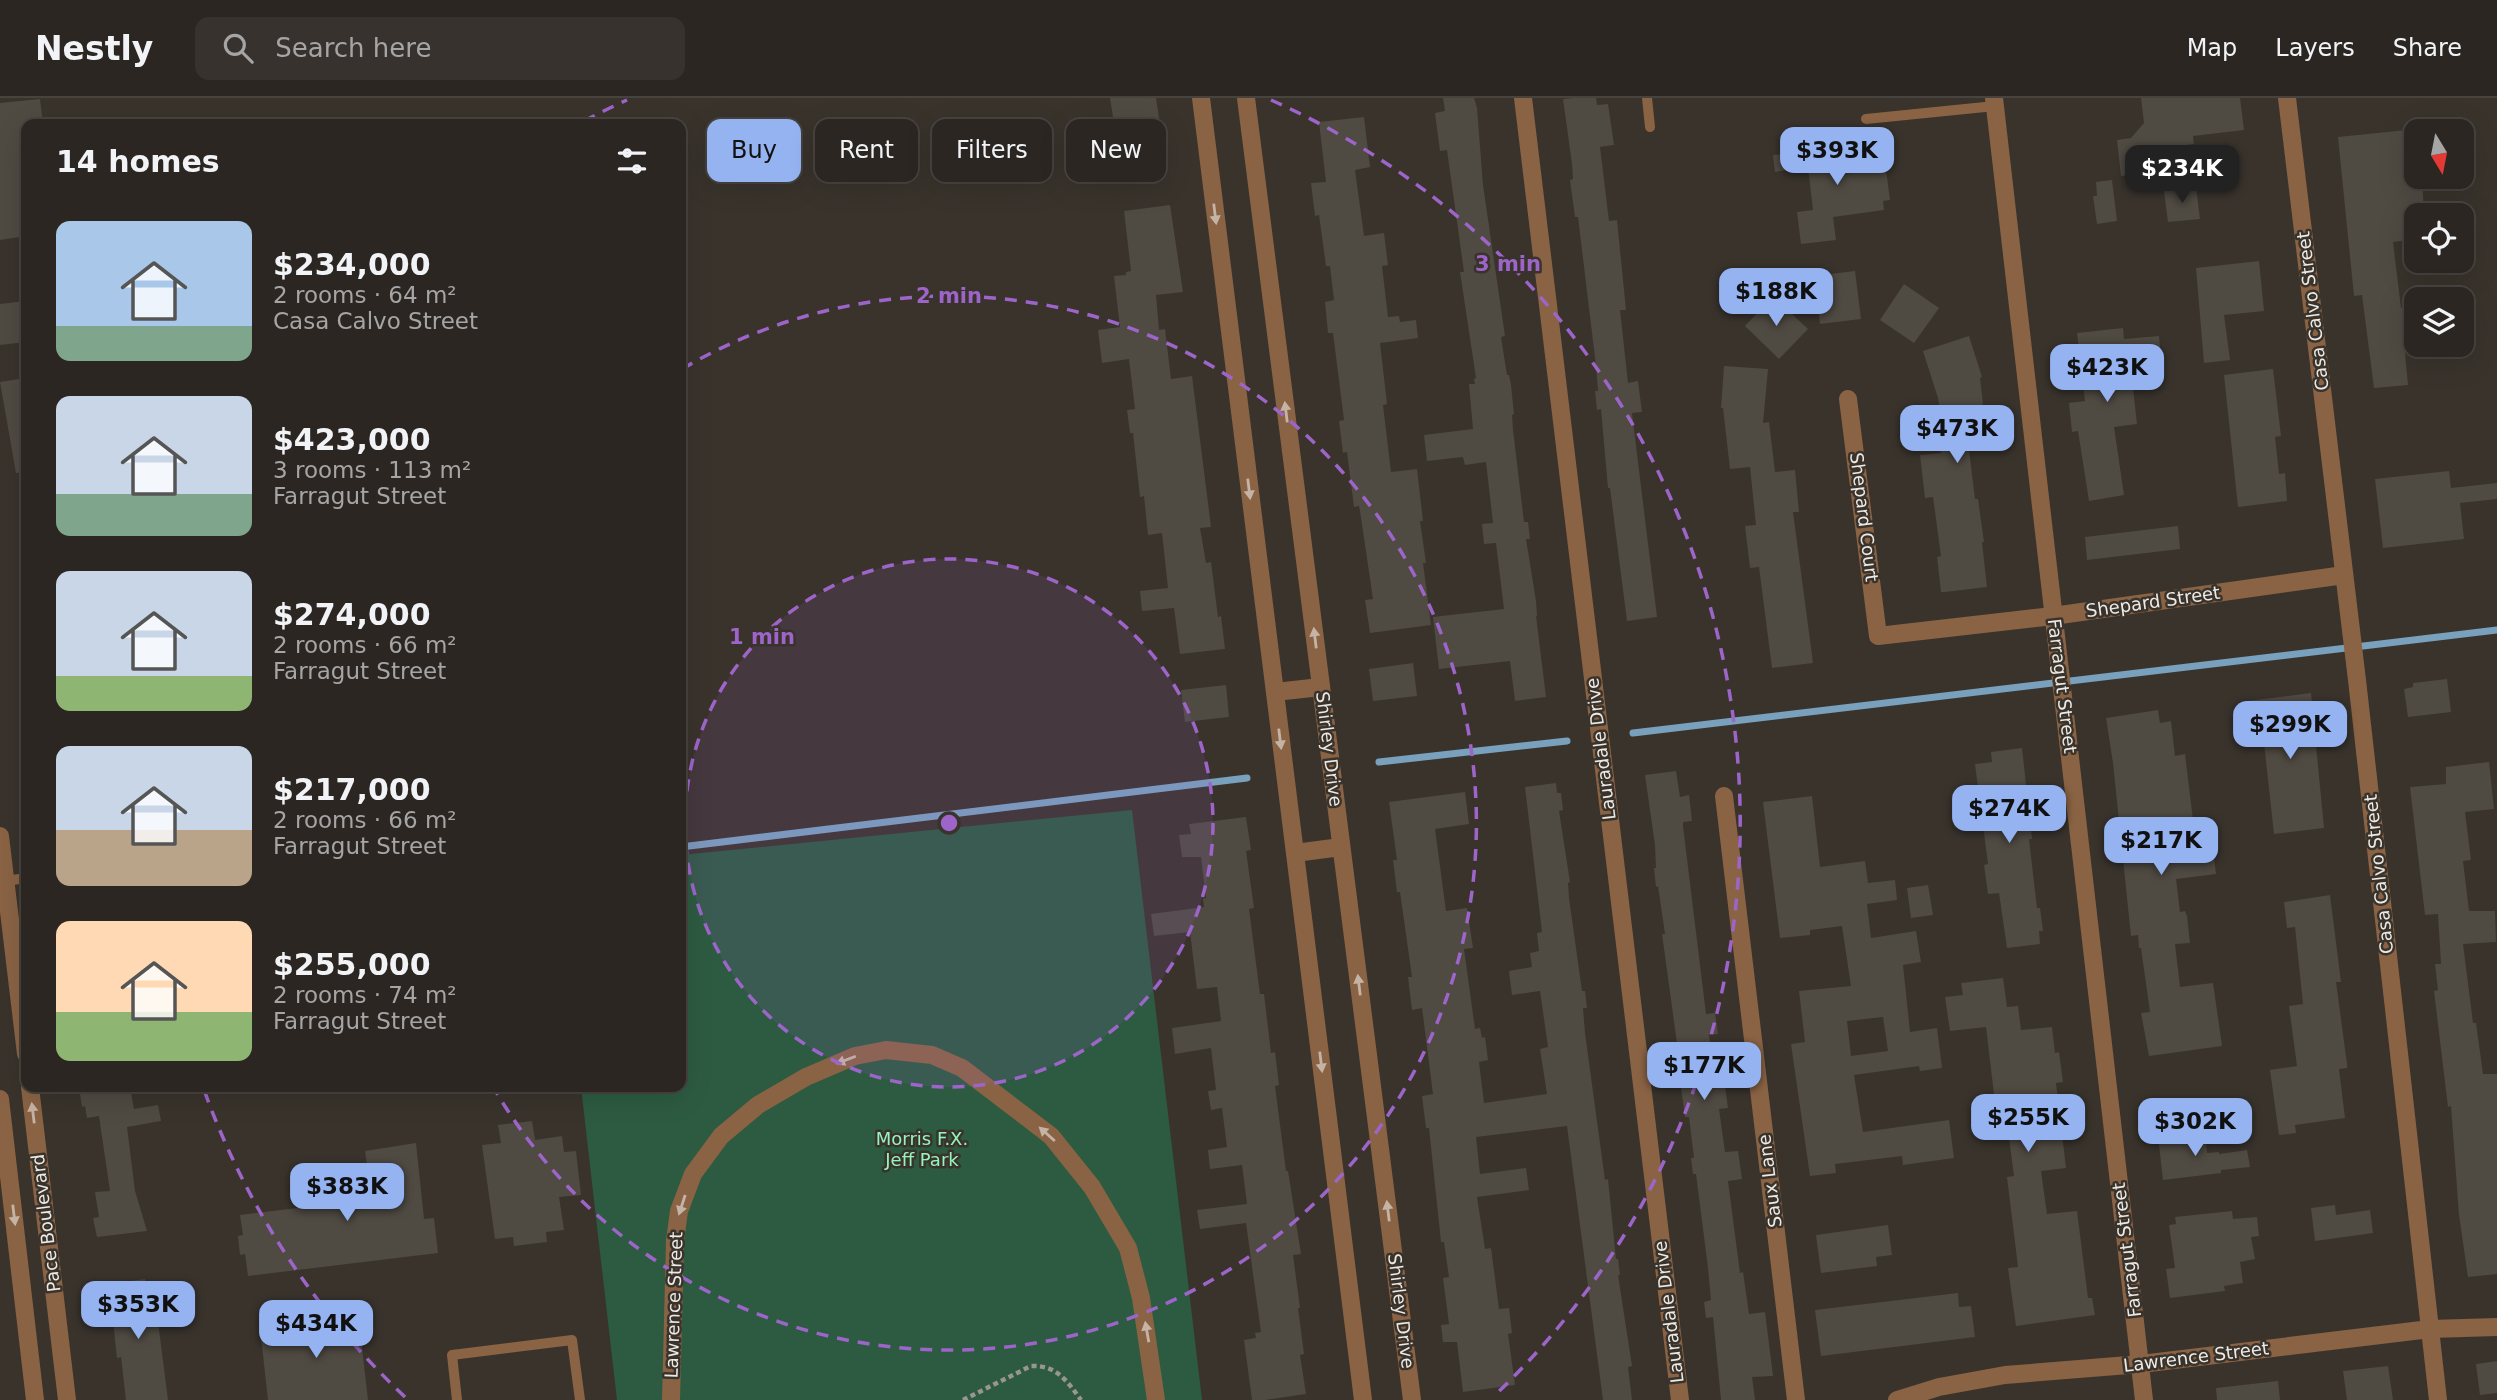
<!DOCTYPE html>
<html lang="en">
<head>
<meta charset="utf-8">
<style>
	:root { --surface:#2b2621; --page:#37322e; --text:#f1f3f6; --muted:#a6a5a5; --line:#47433f; --accent:#95b2f1 }
	body { margin:0; font-family:"DejaVu Sans",sans-serif; background:var(--page); color:var(--text); height:100vh; display:flex; flex-direction:column; font-size:26px; white-space:nowrap }
	* { box-sizing:border-box; margin:0 }
	p { font-size:23px; color:var(--muted) }
	.icon { flex:none; width:38px; height:38px; fill:none; stroke:currentColor; stroke-width:2; stroke-linecap:round; stroke-linejoin:round }
	.map { position:relative; flex:1; overflow:hidden }
	.sheet { position:absolute; left:21px; top:21px; width:665px; height:973px; display:flex; flex-direction:column; background:var(--surface); border-radius:14px; box-shadow:0 7px 28px #0002,0 0 0 2px var(--line) }
	.sheet>* { flex:none }
	.top-card { position:absolute; left:707px; top:21px; width:665px; height:63px; display:flex; gap:14px }
	.needle { width:46px; rotate:170deg }
	.controls { position:absolute; left:2404px; top:21px; display:grid; gap:14px }
	.controls a { display:grid; place-items:center; width:70px; height:70px; border-radius:14px; background:var(--surface); box-shadow:0 7px 28px #0002,0 0 0 2px var(--line); font-size:35px }
	.price { position:absolute; translate:-50% -60px; padding:0 16px; border-radius:14px; background:var(--accent); color:#111; font-size:23px; line-height:46px; filter:drop-shadow(0 2px 4px #0008) }
	.price::after { content:''; position:absolute; left:50%; top:42px; width:21px; height:16px; margin-left:-10px; background:inherit; clip-path:polygon(0 0,100% 0,50% 100%) }
	.price.on { background:#222; color:#fff }
	ul { padding:0; list-style:none }
	li { display:flex; align-items:center; gap:21px; height:175px; padding:0 35px }
	li span { display:grid; place-items:center; flex:none; width:196px; height:140px; border-radius:14px; color:#555 }
	li>.icon { margin-inline-start:auto }
	span .icon { width:84px; height:84px; fill:#fffc; stroke-width:1 }
	li b { font-size:30px }
	h2 { display:flex; justify-content:space-between; align-items:center; height:84px; padding:0 35px; font-size:30px }
	.pill { padding:0 24px; border-radius:14px; background:var(--surface); box-shadow:0 7px 28px #0002,0 0 0 2px var(--line); font-size:24px; line-height:63px }
	.pill.on { background:var(--accent); color:#111 }
	header { display:flex; align-items:center; gap:42px; box-sizing:border-box; height:98px; padding:0 35px; background:var(--surface); border-bottom:2px solid var(--line) }
	header strong { font-size:33px }
	nav { display:flex; gap:38px; margin-inline-start:auto; font-size:24px }
	.search { width:490px; height:63px; background:var(--page); display:flex; align-items:center; gap:18px; box-sizing:border-box; padding:0 24px; border-radius:14px; color:var(--muted); font-size:26px }
	.map>svg:first-child { display:block }
	.green { fill:#2d5b41 }
	.lines { fill:none; stroke-linecap:round; stroke-linejoin:round }
	.stream { stroke:#79a0bc; stroke-width:7 }
	.building { fill:#4f4a42; fill-rule:evenodd }
	.path { stroke:#99958f; stroke-width:4.5; stroke-dasharray:5 3.5; stroke-linecap:butt }
	.service { stroke:#8a6344; stroke-width:10 }
	.minor { stroke:#8a6344; stroke-width:18 }
	.tertiary { stroke:#8a6344; stroke-width:18 }
	.oneway { fill:#c5b4a5 }
	.ring { fill:none; stroke:#9d65ca; stroke-width:3.5; stroke-dasharray:12 9 }
	.labels { text-anchor:middle; stroke-width:5; stroke-linejoin:round; paint-order:stroke }
	.street-label { font-size:18px; fill:#edeae5; stroke:#39332c }
	.park-label { font-size:18px; fill:#95f4bd; stroke:#39332c }
	.centre { fill:#9d65ca; stroke:#39332c; stroke-width:3.5 }
	.ring-label { font-size:21px; text-anchor:middle; font-weight:bold; fill:#9d65ca; stroke:#39332c; stroke-width:5; stroke-linejoin:round; paint-order:stroke }
</style>
</head>
<body>
<header>
<strong>Nestly</strong>
<div class="search"><svg class="icon" aria-label="search" viewBox="0 0 24 24"><circle cx="10" cy="10" r="6"/><path d="M15 15l6 6"/></svg>Search here</div>
<nav><a>Map</a><a>Layers</a><a>Share</a></nav>
</header>
<div class="map">
<svg width="2497" height="1302" viewBox="0 0 2497 1302">
	<rect width="100%" height="100%" fill="#39332c"/>
	<polygon class="green" points="1132,712 1202,1302 617,1302 581,989 681,989 681,757"/>
	<g class="lines">
		<g class="stream">
			<polyline points="1633,635 2497,532"/>
			<polyline points="1379,664 1567,643"/>
			<polyline points="681,749 1247,680"/>
		</g>
	</g>
	<g class="building">
		<polygon points="1110,0 1156,0 1167,73 1122,79 1115,19 1113,19"/>
		<polygon points="1443,0 1474,0 1477,10 1483,87 1505,238 1501,239 1507,277 1509,277 1511,287 1514,316 1512,317 1513,332 1524,424 1528,424 1530,441 1526,441 1536,503 1537,518 1536,518 1546,599 1515,603 1510,563 1439,571 1433,519 1504,511 1496,445 1484,446 1482,426 1493,425 1486,364 1465,367 1463,359 1427,363 1424,337 1473,331 1469,286 1475,286 1474,281 1476,280 1460,174 1464,174 1447,52 1440,53 1435,15 1445,13"/>
		<polygon points="1573,0 1596,0 1597,7 1608,6 1614,47 1600,49 1609,123 1617,122 1626,212 1620,212 1628,285 1638,283 1642,314 1632,315 1657,519 1627,523 1610,390 1608,390 1601,311 1597,312 1595,293 1598,293 1596,268 1578,119 1575,119 1570,82 1573,81 1572,66 1563,1"/>
		<polygon points="2141,0 2240,0 2244,32 2193,38 2194,46 2170,49 2175,91 2151,93 2149,75 2121,78 2117,42 2131,40 2144,25"/>
		<polygon points="40,1 43,26 26,26 26,138 0,142 0,5"/>
		<polygon points="1364,19 1370,69 1355,72 1364,138 1384,135 1388,167 1382,168 1388,219 1399,218 1400,224 1416,222 1418,240 1380,245 1387,306 1383,307 1391,374 1417,371 1423,423 1420,423 1426,465 1423,465 1431,527 1370,535 1365,502 1373,501 1360,413 1359,408 1354,409 1347,354 1343,355 1339,323 1344,322 1333,235 1328,235 1325,204 1334,202 1330,168 1326,168 1319,117 1315,118 1311,85 1326,84 1319,24"/>
		<polygon points="2417,31 2417,79 2422,79 2424,117 2417,117 2417,141 2393,144 2401,210 2417,208 2417,243 2404,245 2408,287 2374,290 2362,197 2354,198 2338,39"/>
		<polygon points="1865,46 1867,60 1884,57 1890,102 1883,103 1884,112 1833,119 1836,142 1801,146 1797,114 1813,112 1808,69 1775,74 1773,57"/>
		<polygon points="2112,82 2117,123 2097,126 2093,98 2097,98 2096,84"/>
		<polygon points="2196,89 2200,121 2168,124 2164,93"/>
		<polygon points="1170,107 1183,194 1156,197 1159,232 1165,231 1171,281 1192,278 1211,429 1200,430 1206,465 1211,464 1218,519 1221,518 1225,551 1180,556 1174,510 1142,513 1140,493 1168,490 1162,435 1148,437 1144,398 1140,399 1133,335 1130,335 1127,312 1135,311 1129,261 1102,265 1098,232 1120,229 1114,178 1126,177 1126,174 1131,173 1124,113"/>
		<polygon points="2259,163 2264,213 2224,217 2230,262 2204,265 2196,170"/>
		<polygon points="1855,173 1861,221 1820,226 1814,178"/>
		<polygon points="1904,186 1939,210 1914,245 1880,222"/>
		<polygon points="1773,198 1808,231 1779,261 1745,228"/>
		<polygon points="26,203 26,244 0,247 0,206"/>
		<polygon points="2123,230 2124,241 2159,238 2161,259 2130,263 2137,326 2114,329 2124,397 2089,403 2078,333 2072,334 2069,305 2085,303 2077,235"/>
		<polygon points="1969,238 1982,279 1980,280 1987,342 1968,344 1975,401 1978,401 1984,444 1982,444 1987,489 1945,494 1941,494 1937,459 1941,458 1933,399 1925,400 1920,357 1941,355 1937,321 1941,321 1938,300 1923,253"/>
		<polygon points="1724,268 1768,271 1763,325 1769,324 1775,374 1795,372 1799,414 1793,414 1813,565 1772,570 1759,469 1750,470 1745,428 1756,427 1750,369 1730,371 1723,310 1721,310"/>
		<polygon points="2273,271 2281,338 2275,339 2279,376 2285,375 2287,403 2238,409 2224,277"/>
		<polygon points="26,280 26,374 16,375 0,284"/>
		<polygon points="2449,373 2451,390 2497,385 2497,401 2460,405 2464,441 2383,450 2375,381"/>
		<polygon points="2178,428 2180,451 2087,462 2085,439"/>
		<polygon points="1413,565 1417,598 1373,603 1369,571"/>
		<polygon points="2447,581 2451,614 2408,619 2404,591 2413,589 2413,585"/>
		<polygon points="1226,587 1229,619 1185,624 1181,592"/>
		<polygon points="2311,595 2324,730 2274,736 2263,636 2252,637 2247,603"/>
		<polygon points="2158,612 2160,625 2171,623 2175,658 2185,656 2197,755 2213,752 2216,776 2176,781 2180,814 2185,813 2187,818 2190,845 2175,846 2180,889 2213,885 2222,948 2149,958 2141,915 2150,914 2141,850 2139,850 2138,837 2131,838 2113,665 2106,620"/>
		<polygon points="2022,650 2032,741 2029,741 2037,810 2040,810 2043,833 2039,833 2040,846 2007,850 1999,795 1988,796 1984,767 1988,766 1975,666 1992,664 1991,654"/>
		<polygon points="2489,664 2494,711 2465,714 2471,762 2463,763 2469,813 2495,813 2496,844 2463,846 2473,925 2476,925 2483,976 2497,976 2497,1176 2468,1179 2459,1117 2451,1008 2448,1009 2434,893 2438,892 2435,866 2441,866 2438,816 2425,817 2410,689 2446,686 2446,669"/>
		<polygon points="1676,673 1680,699 1689,697 1692,723 1683,724 1683,728 1706,916 1715,915 1718,936 1709,937 1715,990 1725,988 1728,1010 1719,1011 1725,1054 1738,1053 1742,1081 1728,1083 1740,1175 1743,1174 1749,1216 1765,1214 1773,1278 1752,1279 1755,1302 1721,1302 1713,1219 1706,1220 1704,1204 1711,1202 1708,1170 1696,1076 1693,1076 1691,1060 1694,1060 1689,1019 1685,1019 1680,982 1682,982 1662,836 1665,836 1658,788 1656,789 1654,770 1656,770 1655,747 1645,677"/>
		<polygon points="1556,685 1557,695 1561,695 1563,712 1559,713 1570,784 1568,785 1569,800 1582,893 1585,893 1587,910 1583,910 1585,935 1605,1082 1608,1081 1616,1161 1618,1161 1620,1177 1618,1177 1632,1268 1628,1269 1632,1302 1603,1302 1567,1028 1476,1039 1480,1076 1526,1070 1529,1092 1477,1099 1485,1151 1491,1150 1499,1211 1509,1210 1512,1235 1508,1236 1515,1287 1463,1294 1457,1244 1443,1244 1441,1227 1449,1226 1443,1180 1449,1179 1444,1144 1441,1144 1429,1030 1426,1030 1422,998 1433,996 1422,910 1412,912 1408,879 1412,879 1400,794 1397,794 1393,762 1397,762 1389,704 1465,694 1469,726 1435,731 1446,813 1467,810 1473,850 1464,851 1475,931 1480,930 1482,940 1485,939 1488,962 1479,964 1484,1005 1547,996 1540,951 1548,949 1540,893 1512,897 1509,873 1532,869 1530,855 1539,853 1537,835 1542,834 1525,689"/>
		<path d="M1812,698L1820,769L1865,763L1868,785L1895,782L1897,802L1867,806L1871,840L1916,833L1921,864L1903,867L1910,934L1937,930L1942,970L1920,973L1919,968L1854,977L1863,1034L1949,1022L1954,1060L1903,1067L1902,1058L1835,1066L1836,1075L1810,1078L1791,946L1805,944L1799,893L1851,888L1842,828L1810,832V837L1780,840L1763,704ZM1883,919L1888,953L1851,958L1847,923Z"/>
		<polygon points="1246,719 1251,752 1246,753 1254,810 1249,811 1260,896 1264,896 1271,955 1275,954 1279,987 1275,988 1286,1073 1288,1073 1301,1156 1293,1157 1300,1210 1298,1210 1304,1256 1300,1257 1306,1296 1265,1302 1252,1302 1244,1242 1256,1240 1255,1235 1261,1234 1246,1125 1200,1131 1197,1112 1247,1106 1242,1067 1210,1071 1208,1052 1227,1049 1222,1010 1211,1012 1208,993 1216,992 1211,950 1175,956 1172,930 1221,923 1217,889 1197,891 1190,834 1154,838 1151,816 1204,809 1203,801 1206,800 1201,759 1182,759 1179,737 1191,736 1189,726"/>
		<polygon points="1928,787 1933,817 1911,820 1907,790"/>
		<polygon points="2330,797 2341,884 2336,884 2347,966 2347,970 2339,971 2345,1020 2295,1027 2296,1035 2279,1037 2270,972 2297,968 2289,908 2303,906 2295,829 2287,830 2284,804"/>
		<polygon points="2003,880 2007,909 2018,908 2021,932 2052,929 2055,955 2059,954 2063,984 2056,985 2066,1070 2041,1073 2047,1116 2077,1113 2088,1200 2092,1200 2095,1217 2016,1228 2008,1170 2018,1169 2007,1079 2014,1078 2009,1040 1986,1042 1983,1015 1996,1013 1986,929 1950,933 1945,899 1963,897 1961,885"/>
		<polygon points="79,989 130,989 134,1011 158,1007 161,1023 127,1029 135,1093 147,1133 97,1139 93,1120 99,1119 95,1094 110,1093 99,1018 87,1020 85,1008 82,1009"/>
		<polygon points="532,1023 535,1042 562,1038 564,1054 576,1053 581,1097 559,1099 564,1132 546,1134 547,1144 514,1148 513,1139 495,1141 482,1047 501,1045 498,1027"/>
		<polygon points="2186,1034 2187,1045 2206,1042 2207,1055 2219,1054 2219,1056 2247,1052 2250,1069 2221,1072 2221,1075 2163,1082 2158,1038"/>
		<polygon points="416,1045 424,1121 434,1120 438,1155 248,1178 245,1156 240,1157 238,1138 243,1137 240,1117 372,1101 365,1053"/>
		<polygon points="2335,1107 2336,1117 2370,1112 2373,1135 2315,1143 2311,1110"/>
		<polygon points="2232,1113 2233,1121 2257,1119 2259,1138 2251,1139 2255,1161 2240,1164 2243,1185 2224,1188 2225,1193 2170,1200 2166,1171 2175,1170 2169,1127 2176,1126 2175,1119"/>
		<polygon points="1888,1127 1892,1157 1876,1159 1877,1168 1821,1175 1816,1137"/>
		<polygon points="145,1181 148,1201 155,1200 168,1302 126,1302 121,1259 117,1260 109,1186"/>
		<polygon points="1958,1195 1959,1209 1971,1208 1975,1239 1821,1258 1815,1212"/>
		<polygon points="350,1215 358,1215 368,1302 268,1302 261,1239 286,1236 284,1223"/>
		<polygon points="2497,1263 2497,1295 2480,1297 2476,1266"/>
		<polygon points="2388,1268 2393,1302 2347,1302 2343,1273"/>
		<polygon points="2278,1283 2280,1302 2217,1302 2216,1290"/>
	</g>
	<g class="lines">
		<path class="path" d="M963,1302L1031,1268C1057,1267 1067,1283 1081,1302"/>
		<g class="service">
			<polyline points="1647,0 1650,29"/>
			<polyline points="1866,21 1995,8"/>
			<polyline points="6,783 26,780"/>
			<polyline points="457,1302 452,1257 572,1242 580,1302"/>
		</g>
		<g class="minor">
			<polyline points="1523,0 1680,1302"/>
			<polyline points="1994,0 2144,1302"/>
			<polyline points="2287,0 2357,582 2438,1302"/>
			<polyline points="1848,301 1878,538 2053,518 2344,477"/>
			<polyline points="1275,594 1321,589"/>
			<polyline points="1724,698 1796,1302"/>
			<polyline points="1295,755 1341,749"/>
			<polyline points="671,1302 675,1143 679,1113 693,1076 721,1038 758,1007 806,979 855,958 886,952 932,957 962,970 1051,1038 1092,1089 1128,1150 1141,1200 1156,1302"/>
			<polyline points="1897,1302 1939,1289 2005,1277 2141,1266 2430,1231 2497,1229"/>
		</g>
		<g class="tertiary">
			<polyline points="1201,0 1363,1302"/>
			<polyline points="1246,0 1412,1302"/>
			<polyline points="0,738 26,956"/>
			<polyline points="30,989 67,1302"/>
			<polyline points="0,1001 35,1302"/>
		</g>
	</g>
	<defs><path id="oneway-solid" d="M-6-.8H1V-3.2L6.5 0L1 3.2V.8H-6Z" transform="scale(1.75)"/></defs>
	<g class="oneway">
		<use href="#oneway-solid" transform="translate(1215 116) rotate(83)"/>
		<use href="#oneway-solid" transform="translate(1286 314) rotate(-97)"/>
		<use href="#oneway-solid" transform="translate(1249 391) rotate(83)"/>
		<use href="#oneway-solid" transform="translate(1315 540) rotate(-97)"/>
		<use href="#oneway-solid" transform="translate(1280 641) rotate(83)"/>
		<use href="#oneway-solid" transform="translate(1359 887) rotate(-97)"/>
		<use href="#oneway-solid" transform="translate(846 962) rotate(159)"/>
		<use href="#oneway-solid" transform="translate(1321 964) rotate(83)"/>
		<use href="#oneway-solid" transform="translate(33 1015) rotate(-97)"/>
		<use href="#oneway-solid" transform="translate(1047 1036) rotate(-138)"/>
		<use href="#oneway-solid" transform="translate(682 1107) rotate(108)"/>
		<use href="#oneway-solid" transform="translate(1388 1113) rotate(-97)"/>
		<use href="#oneway-solid" transform="translate(14 1117) rotate(83)"/>
		<use href="#oneway-solid" transform="translate(1147 1234) rotate(-100)"/>
	</g>
	<circle cx="949" cy="725" r="264" fill="#9d65ca" fill-opacity=".12"/>
	<g class="ring">
		<circle cx="949" cy="725" r="264"/>
		<path d="M682 271A527 527 0 1 1 495 992"/>
		<path d="M405 1299A791 791 0 0 1 203 989M584 23A791 791 0 0 1 627 2M1271 2A791 791 0 0 1 1493 1299"/>
	</g>
	<g class="labels">
		<g class="street-label">
			<text transform="translate(2313 213) rotate(-97)" y="6">Casa Calvo Street</text>
			<text transform="translate(1864 419) rotate(83)" y="6">Shepard Court</text>
			<text transform="translate(2153 504) rotate(-8)" y="6">Shepard Street</text>
			<text transform="translate(2062 588) rotate(83)" y="6">Farragut Street</text>
			<text transform="translate(1329 651) rotate(83)" y="6">Shirley Drive</text>
			<text transform="translate(1601 651) rotate(-97)" y="6">Lauradale Drive</text>
			<text transform="translate(2379 776) rotate(-96)" y="6">Casa Calvo Street</text>
			<text transform="translate(1770 1083) rotate(-97)" y="6">Saux Lane</text>
			<text transform="translate(46 1125) rotate(-97)" y="6">Pace Boulevard</text>
			<text transform="translate(2127 1152) rotate(-97)" y="6">Farragut Street</text>
			<text transform="translate(674 1207) rotate(-88)" y="6">Lawrence Street</text>
			<text transform="translate(1401 1213) rotate(83)" y="6">Shirley Drive</text>
			<text transform="translate(1669 1214) rotate(-97)" y="6">Lauradale Drive</text>
			<text transform="translate(2196 1259) rotate(-7)" y="6">Lawrence Street</text>
		</g>
		<g class="park-label">
			<text x="922" y="1047">Morris F.X.<tspan x="922" dy="21">Jeff Park</tspan></text>
		</g>
	</g>
	<circle cx="949" cy="725" r="10" class="centre"/>
	<g class="ring-label">
		<text x="1508" y="173">3 min</text>
		<text x="949" y="205">2 min</text>
		<text x="762" y="546">1 min</text>
	</g>
</svg>
<div class="controls">
<a><svg class="needle" viewBox="-14 -14 28 28"><path d="M0-13l5 13h-10z" fill="#e53935"/><path d="M0 13l5-13h-10z" fill="#a6a5a5"/></svg></a>
<a><svg class="icon" aria-label="locate" viewBox="0 0 24 24"><circle cx="12" cy="12" r="6"/><path d="M12 2v4M12 18v4M2 12h4M18 12h4"/></svg></a>
<a><svg class="icon" aria-label="layers" viewBox="0 0 24 24"><path d="M12 4l9 5-9 5-9-5zM3 14l9 5 9-5"/></svg></a>
</div>
<b class="price" style="left:1837px;top:89px">$393K</b>
<b class="price on" style="left:2182px;top:107px">$234K</b>
<b class="price" style="left:1776px;top:230px">$188K</b>
<b class="price" style="left:2107px;top:306px">$423K</b>
<b class="price" style="left:1957px;top:367px">$473K</b>
<b class="price" style="left:2290px;top:663px">$299K</b>
<b class="price" style="left:2009px;top:747px">$274K</b>
<b class="price" style="left:2161px;top:779px">$217K</b>
<b class="price" style="left:1704px;top:1004px">$177K</b>
<b class="price" style="left:2028px;top:1056px">$255K</b>
<b class="price" style="left:2195px;top:1060px">$302K</b>
<b class="price" style="left:347px;top:1125px">$383K</b>
<b class="price" style="left:138px;top:1243px">$353K</b>
<b class="price" style="left:316px;top:1262px">$434K</b>
<div class="top-card">
<a class="pill on">Buy</a>
<a class="pill">Rent</a>
<a class="pill">Filters</a>
<a class="pill">New</a>
</div>
<section class="sheet">
<h2>14 homes<svg class="icon" aria-label="filters" viewBox="0 0 24 24"><path d="M4 7h16M4 17h16"/><circle cx="9" cy="7" r="2"/><circle cx="15" cy="17" r="2"/></svg></h2>
<ul>
<li><span style="background:linear-gradient(#a9c7e8 75%,#7fa58c 0)"><svg class="icon" aria-label="home" viewBox="0 0 24 24"><path d="M3 11l9-7 9 7M6 9v11h12V9"/></svg></span><div><b>$234,000</b><p>2 rooms · 64 m²</p><p>Casa Calvo Street</p></div></li>
<li><span style="background:linear-gradient(#c9d6e8 70%,#7fa58c 0)"><svg class="icon" aria-label="home" viewBox="0 0 24 24"><path d="M3 11l9-7 9 7M6 9v11h12V9"/></svg></span><div><b>$423,000</b><p>3 rooms · 113 m²</p><p>Farragut Street</p></div></li>
<li><span style="background:linear-gradient(#c9d6e8 75%,#8fb573 0)"><svg class="icon" aria-label="home" viewBox="0 0 24 24"><path d="M3 11l9-7 9 7M6 9v11h12V9"/></svg></span><div><b>$274,000</b><p>2 rooms · 66 m²</p><p>Farragut Street</p></div></li>
<li><span style="background:linear-gradient(#c9d6e8 60%,#b9a48a 0)"><svg class="icon" aria-label="home" viewBox="0 0 24 24"><path d="M3 11l9-7 9 7M6 9v11h12V9"/></svg></span><div><b>$217,000</b><p>2 rooms · 66 m²</p><p>Farragut Street</p></div></li>
<li><span style="background:linear-gradient(#ffd9b3 65%,#8fb573 0)"><svg class="icon" aria-label="home" viewBox="0 0 24 24"><path d="M3 11l9-7 9 7M6 9v11h12V9"/></svg></span><div><b>$255,000</b><p>2 rooms · 74 m²</p><p>Farragut Street</p></div></li>
</ul>
</section>
</div>
</body>
</html>
